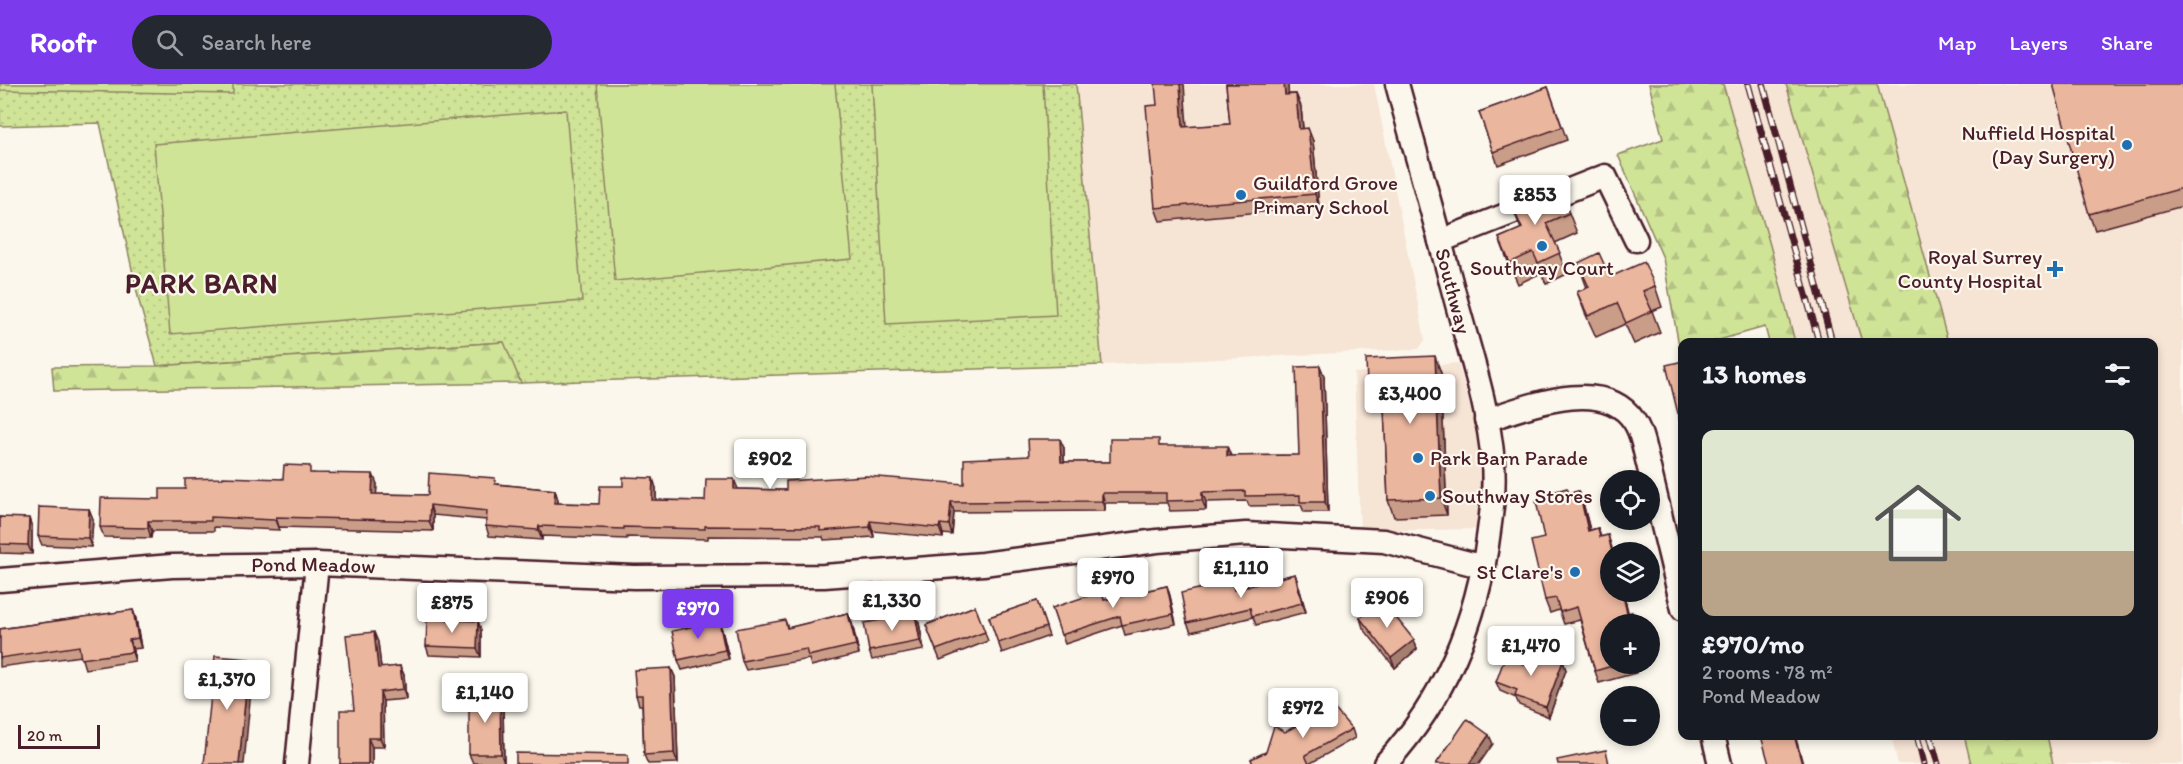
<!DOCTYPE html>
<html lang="en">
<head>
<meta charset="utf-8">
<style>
	:root { --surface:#171b24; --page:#242831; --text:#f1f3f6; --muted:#9ea1a6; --line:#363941; --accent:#7c3aed }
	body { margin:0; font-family:Itim,sans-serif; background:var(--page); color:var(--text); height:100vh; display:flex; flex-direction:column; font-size:22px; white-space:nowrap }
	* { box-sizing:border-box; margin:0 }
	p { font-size:20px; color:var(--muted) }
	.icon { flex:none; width:33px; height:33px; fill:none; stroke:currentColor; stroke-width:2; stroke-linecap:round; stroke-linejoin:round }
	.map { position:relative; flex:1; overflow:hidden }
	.sheet { position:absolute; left:1678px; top:254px; width:480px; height:402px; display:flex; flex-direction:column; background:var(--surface); border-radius:12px; box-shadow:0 3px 9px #0003 }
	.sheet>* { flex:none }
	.buttons { position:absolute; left:1600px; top:386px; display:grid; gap:12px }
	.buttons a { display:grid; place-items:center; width:60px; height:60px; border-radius:50%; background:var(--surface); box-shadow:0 3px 9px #0003; font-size:30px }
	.scale { position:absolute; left:18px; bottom:15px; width:82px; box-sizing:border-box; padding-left:6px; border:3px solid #4a1f2b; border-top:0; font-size:16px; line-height:21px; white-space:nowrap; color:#4a1f2b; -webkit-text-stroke:4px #fbf7ec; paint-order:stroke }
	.price { position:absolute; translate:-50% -51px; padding:0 14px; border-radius:6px; background:#fff; color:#222; font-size:20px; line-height:39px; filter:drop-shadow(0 2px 3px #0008) }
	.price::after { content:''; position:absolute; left:50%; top:36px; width:18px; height:14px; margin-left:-9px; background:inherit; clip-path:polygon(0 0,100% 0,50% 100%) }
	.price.current { background:var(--accent); color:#fff }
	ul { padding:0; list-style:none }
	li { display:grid; align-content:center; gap:12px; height:318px; padding:0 24px }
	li+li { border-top:2px solid var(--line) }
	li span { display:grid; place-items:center; height:186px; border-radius:12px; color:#555 }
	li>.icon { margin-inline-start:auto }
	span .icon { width:108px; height:108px; fill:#fffc; stroke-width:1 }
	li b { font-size:26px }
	h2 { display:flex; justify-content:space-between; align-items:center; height:72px; padding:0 24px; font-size:26px }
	header { display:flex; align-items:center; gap:36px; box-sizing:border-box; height:84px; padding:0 30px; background:var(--accent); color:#fff }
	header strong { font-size:28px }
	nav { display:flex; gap:33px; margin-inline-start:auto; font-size:21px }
	.search { width:420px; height:54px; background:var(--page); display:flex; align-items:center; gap:15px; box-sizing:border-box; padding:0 21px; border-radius:33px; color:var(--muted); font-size:22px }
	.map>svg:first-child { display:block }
	.built { fill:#f6e4d5 }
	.grass { fill:url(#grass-dots); stroke:#8d8262; stroke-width:1.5 }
	.forest { fill:url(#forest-firs); stroke:#8d8262; stroke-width:1.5 }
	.pitch { fill:#d0e498; stroke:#8d8262; stroke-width:1.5 }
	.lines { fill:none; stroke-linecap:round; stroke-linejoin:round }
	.minor-casing { stroke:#4a1f2b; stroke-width:27 }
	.minor { stroke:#fbf7ec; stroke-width:22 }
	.rail-casing { stroke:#4a1f2b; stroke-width:7 }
	.rail { stroke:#fbf7ec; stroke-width:4.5; stroke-dasharray:14; stroke-linecap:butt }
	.wall { fill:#ca9d88; stroke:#4a1f2b; stroke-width:1.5 }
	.shaded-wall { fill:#a47f6f; stroke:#4a1f2b; stroke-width:1.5 }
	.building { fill:#ebb69e; stroke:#4a1f2b; stroke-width:1.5 }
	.poi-dot { fill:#1f6fb2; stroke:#fbf7ec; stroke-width:2 }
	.labels { text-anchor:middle; stroke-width:4.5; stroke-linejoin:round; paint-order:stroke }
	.poi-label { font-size:21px; fill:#4a1f2b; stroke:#fbf7ec; text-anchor:end }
	.street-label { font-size:21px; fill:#4a1f2b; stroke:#fbf7ec }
	.district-label { font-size:27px; font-weight:bold; letter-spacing:1.5px; fill:#4a1f2b; stroke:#fbf7ec }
</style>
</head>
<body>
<header>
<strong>Roofr</strong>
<div class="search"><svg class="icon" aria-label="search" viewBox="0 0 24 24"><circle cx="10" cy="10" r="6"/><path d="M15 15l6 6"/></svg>Search here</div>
<nav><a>Map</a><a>Layers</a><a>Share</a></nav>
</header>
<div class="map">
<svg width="2183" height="680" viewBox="0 0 2183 680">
	<defs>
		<pattern id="grass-dots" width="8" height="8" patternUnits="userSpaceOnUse" patternTransform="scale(1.5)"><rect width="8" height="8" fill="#d0e498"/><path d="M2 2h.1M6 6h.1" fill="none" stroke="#b4c383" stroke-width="1.8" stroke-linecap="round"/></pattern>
		<pattern id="forest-firs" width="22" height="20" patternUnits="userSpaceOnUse" patternTransform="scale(1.5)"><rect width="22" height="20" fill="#d0e498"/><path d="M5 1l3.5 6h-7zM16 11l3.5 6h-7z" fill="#b4c383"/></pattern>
	</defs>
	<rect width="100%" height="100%" fill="#fbf7ec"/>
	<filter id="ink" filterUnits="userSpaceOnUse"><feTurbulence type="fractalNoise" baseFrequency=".0167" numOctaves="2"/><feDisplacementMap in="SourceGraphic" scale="12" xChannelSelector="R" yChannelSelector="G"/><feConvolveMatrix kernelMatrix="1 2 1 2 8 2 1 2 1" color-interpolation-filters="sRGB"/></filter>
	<g filter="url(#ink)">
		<g class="built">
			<polygon points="1076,0 1374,0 1425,256 1419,265 1102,281"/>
			<polygon points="1649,0 2183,0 2183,680 1898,680 1891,651 2154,651 2154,258 1769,258 1765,243 1712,258 1683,258 1683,266 1680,267 1663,174 1618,71 1663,55"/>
			<polygon points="1458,279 1485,376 1483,445 1360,447 1354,289"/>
		</g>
		<polygon class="grass" points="0,0 1076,0 1102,281 521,299 503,258 157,282 139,217 100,39 0,42"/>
		<g class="forest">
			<polygon points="1649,0 1723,0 1770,161 1795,258 1769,258 1765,243 1712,258 1683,258 1683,266 1680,267 1663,174 1618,71 1663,55"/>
			<polygon points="1786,0 1877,0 1948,258 1862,258"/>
			<polygon points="504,258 521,299 54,307 52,283 157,282"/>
			<polygon points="1964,651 2047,651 2053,680 1971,680"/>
		</g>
		<g class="pitch">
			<polygon points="0,0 233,0 233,10 0,6"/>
			<polygon points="597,0 835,0 852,175 615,197"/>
			<polygon points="872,0 1043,0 1056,231 886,240"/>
			<polygon points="566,26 582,217 170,250 154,60"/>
		</g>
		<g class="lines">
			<defs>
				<g id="minor">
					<polyline points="1440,157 1605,92 1636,156"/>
					<path d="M1486,336C1526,323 1604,291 1634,337C1638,343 1641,351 1643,359L1683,525"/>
					<path id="s1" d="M0,496L172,482L317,480L634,493L824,492L983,480L1157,457L1246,450L1384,457L1484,483"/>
					<polyline points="1713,651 1720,680"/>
					<polyline points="297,680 317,480"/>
					<path d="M1385,680C1445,615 1478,535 1489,447C1492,425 1495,402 1493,379C1489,327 1472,275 1458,224C1438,149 1418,75 1397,0"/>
				</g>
			</defs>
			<use href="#minor" class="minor-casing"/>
			<use href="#minor" class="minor"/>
			<defs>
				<g id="rail">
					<polyline points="1748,0 1819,258"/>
					<polyline points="1763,0 1832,258"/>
					<polyline points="1917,651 1924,680"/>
					<polyline points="1930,651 1938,680"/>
				</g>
			</defs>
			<use href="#rail" class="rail-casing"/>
			<use href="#rail" class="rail"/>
		</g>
		<g class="wall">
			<polygon points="1226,0 1288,0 1288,10 1296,10 1301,23 1303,44 1313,57 1319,123 1160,137 1155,124 1157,21 1187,43 1230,40"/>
			<polygon points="2183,0 2183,122 2095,146 2089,130"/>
			<polygon points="1548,3 1567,56 1498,81 1479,28"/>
			<polygon points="1511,120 1569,129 1577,149 1555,159 1567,190 1546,200 1541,189 1518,200 1507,175 1499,154 1521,145"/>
			<polygon points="1578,179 1610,193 1655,202 1662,223 1652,227 1660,248 1634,260 1625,240 1596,253 1585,229 1577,208 1587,204"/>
			<polygon points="1320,282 1324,292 1328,428 1304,428 1301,421 1249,422 1247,417 1206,418 1206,426 1170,427 1167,419 1105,419 1105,427 954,428 952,451 943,450 943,454 873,447 874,453 824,456 823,453 708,452 708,455 627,453 627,455 542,452 542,456 489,452 486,442 486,436 433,431 433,447 279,443 279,446 214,443 214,447 152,447 151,454 104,453 100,443 185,405 283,395 313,389 377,400 376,410 428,411 497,400 555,406 558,416 558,419 599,420 656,404 656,416 705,417 738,405 786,406 964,400 1029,372 1064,364 1064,378 1110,378 1161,362 1231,372 1299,371"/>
			<polygon points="1441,289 1447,431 1394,433 1388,416 1384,316 1373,317 1367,300"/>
			<polygon points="1579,407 1583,419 1590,446 1598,444 1601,453 1608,451 1612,464 1613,468 1611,468 1611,507 1623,507 1628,529 1632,528 1637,540 1611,540 1611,579 1633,579 1636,589 1599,599 1595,587 1580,536 1564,540 1559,526 1550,529 1545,516 1544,454 1547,415"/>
			<polygon points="89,425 93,435 91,463 42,461 38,452"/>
			<polygon points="0,433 32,443 32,470 0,469"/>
			<polygon points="1295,490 1306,528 1256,541 1253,533 1191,548 1187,539 1232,497 1234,505"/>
			<polygon points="1167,502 1170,512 1176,540 1125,551 1122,541 1065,560 1052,524 1105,516"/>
			<polygon points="1037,517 1049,552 1002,569 989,533"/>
			<polygon points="975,522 988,557 940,576 926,541"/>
			<polygon points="133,526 136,535 141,564 133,565 135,577 85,585 81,572 0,583 0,545"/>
			<polygon points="848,529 852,539 859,570 811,582 809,575 746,586 742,577 785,536 788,544"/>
			<polygon points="1360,534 1414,556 1417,565 1395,584 1363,544"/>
			<polygon points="478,537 481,546 481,573 429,571 426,562"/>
			<polygon points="719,537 722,546 729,575 682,586 678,576"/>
			<polygon points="919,539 924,566 872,576 869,567"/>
			<polygon points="378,558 381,584 400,582 404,591 406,615 383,617 384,663 372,663 372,680 340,680 354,626"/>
			<polygon points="1563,577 1566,586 1549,633 1519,621 1516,614 1500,607 1496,598 1524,580"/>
			<polygon points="671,584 675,593 678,679 648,680 644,671 642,621 639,621 636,611"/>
			<polygon points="503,620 504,679 473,679 469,670"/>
			<polygon points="1352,645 1355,654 1309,680 1253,680 1251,675 1266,668"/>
		</g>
		<g class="shaded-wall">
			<polygon points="1180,0 1184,0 1188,57 1183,43"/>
			<polygon points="1284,0 1288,0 1289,24 1285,11"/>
			<polygon points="1296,10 1301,23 1304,58 1299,45"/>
			<polygon points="1308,44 1313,57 1319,123 1315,110"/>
			<polygon points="1435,272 1441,289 1447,431 1441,414"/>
			<polygon points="1320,282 1324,292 1328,428 1325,418"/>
			<polygon points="1060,355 1064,364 1064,388 1061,378"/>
			<polygon points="1227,362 1231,372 1231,382 1227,372"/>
			<polygon points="373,390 377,400 376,420 372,410"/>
			<polygon points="653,394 656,404 656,426 652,416"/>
			<polygon points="734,395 738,405 738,415 734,405"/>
			<polygon points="555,406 558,416 557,428 554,419"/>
			<polygon points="1579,407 1583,419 1593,459 1588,447"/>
			<polygon points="1202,408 1206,418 1206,426 1202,416"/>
			<polygon points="1102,409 1105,419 1105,427 1102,417"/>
			<polygon points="951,418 954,428 952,451 949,441"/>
			<polygon points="430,421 433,431 433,447 429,437"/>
			<polygon points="89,425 93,435 91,463 88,454"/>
			<polygon points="276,433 279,443 279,446 275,436"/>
			<polygon points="29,434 32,443 32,470 28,461"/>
			<polygon points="148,437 152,447 151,454 148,444"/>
			<polygon points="870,437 873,447 874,453 870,443"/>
			<polygon points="940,440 943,450 943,454 939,444"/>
			<polygon points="539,442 542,452 542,456 538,446"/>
			<polygon points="1295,490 1298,499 1306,528 1302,519"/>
			<polygon points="1167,502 1170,512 1176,540 1173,530"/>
			<polygon points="1622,507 1623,507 1631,540 1627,529"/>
			<polygon points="133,526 136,535 141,564 138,554"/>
			<polygon points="848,529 852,539 859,570 856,561"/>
			<polygon points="915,530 919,539 924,566 920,557"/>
			<polygon points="478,537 481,546 481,573 477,564"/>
			<polygon points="719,537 722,546 729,575 725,566"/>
			<polygon points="374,548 378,558 382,593 378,584"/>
			<polygon points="129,556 133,565 135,577 132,568"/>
			<polygon points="1414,556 1417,565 1395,584 1391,574"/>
			<polygon points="249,575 253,585 244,680 239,680"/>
			<polygon points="1563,577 1566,586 1549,633 1546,623"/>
			<polygon points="400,582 404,591 406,615 403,605"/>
			<polygon points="671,584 675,593 678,679 674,669"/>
			<polygon points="380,608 383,617 384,663 380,654"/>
			<polygon points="500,610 503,620 504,679 501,670"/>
			<polygon points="1489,651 1493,660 1479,680 1469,680"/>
			<polygon points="1794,651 1795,651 1803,680 1802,680"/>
			<polygon points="368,654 372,663 372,680 368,680"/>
		</g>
		<g class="building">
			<polygon points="1155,0 1180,0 1183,43 1230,40 1226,0 1284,0 1285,11 1296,10 1299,45 1308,44 1315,110 1155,124 1146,22 1157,21"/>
			<polygon points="2053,0 2183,0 2183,104 2089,130"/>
			<polygon points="1548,3 1562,43 1493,68 1479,28"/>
			<polygon points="1557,102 1569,129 1546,139 1560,169 1538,179 1533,168 1510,179 1499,154 1522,144 1511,120"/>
			<polygon points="1599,169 1610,193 1644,178 1655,202 1643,207 1652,227 1626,239 1617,219 1588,232 1577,208 1589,203 1578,179"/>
			<polygon points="1435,272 1441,414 1388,416 1383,300 1367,300 1366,275"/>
			<polygon points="1683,277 1683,350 1666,281"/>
			<polygon points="1320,282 1325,418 1300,418 1300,411 1245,412 1245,407 1202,408 1202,416 1166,417 1166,409 1102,409 1102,417 951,418 949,441 940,440 939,444 870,437 870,443 820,447 820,443 705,442 705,445 624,443 624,445 539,442 538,446 486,442 487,427 430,421 429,437 276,433 275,436 211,433 211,437 148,437 148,444 100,443 101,414 160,415 160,405 185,405 185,395 223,394 223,393 283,395 284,381 310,382 310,389 373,390 372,410 428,411 429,389 495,394 495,400 555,406 554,419 599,420 600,402 623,402 623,393 653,394 652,416 705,417 706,395 734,395 734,405 786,406 786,397 866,392 964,400 964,375 1029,372 1028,355 1060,355 1061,378 1110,378 1110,355 1159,355 1159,362 1227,362 1227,372 1299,371 1296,283"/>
			<polygon points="1567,404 1569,409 1579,407 1588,447 1598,444 1600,453 1608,451 1612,468 1611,468 1611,507 1622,507 1627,529 1632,528 1636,540 1611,540 1611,579 1622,579 1595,587 1577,523 1560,528 1556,514 1545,516 1531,457 1544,454 1536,417 1547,415 1546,410"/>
			<polygon points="39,423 89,425 88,454 38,452"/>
			<polygon points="0,433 29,434 28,461 0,460"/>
			<polygon points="1295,490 1302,519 1252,532 1250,524 1187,539 1181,509 1232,497 1234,506"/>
			<polygon points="1167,502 1173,530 1122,541 1120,532 1061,551 1052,524 1102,507 1104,516"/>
			<polygon points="1382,516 1414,556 1391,574 1360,534"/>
			<polygon points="1037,517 1046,543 998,559 989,533"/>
			<polygon points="975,522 985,548 936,566 926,541"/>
			<polygon points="133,526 138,554 129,556 132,568 81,575 79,562 0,574 0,545"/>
			<polygon points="848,529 856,561 808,572 806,565 742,577 736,545 785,536 787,544"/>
			<polygon points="915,530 920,557 869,567 864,539"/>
			<polygon points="427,535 478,537 477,564 426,562"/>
			<polygon points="719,537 725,566 678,576 672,547"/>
			<polygon points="374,548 378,584 400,582 403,605 380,608 380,654 368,654 368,680 340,680 340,626 354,626 346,551"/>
			<polygon points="1530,564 1563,577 1546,623 1515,612 1517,606 1496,598 1505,573 1524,580"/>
			<polygon points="215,572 249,575 239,680 204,680"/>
			<polygon points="671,584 674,669 644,671 642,611 636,611 634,586"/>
			<polygon points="500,610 501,670 469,670 469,611"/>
			<polygon points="1332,622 1352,645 1305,671 1309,680 1253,680 1251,675 1266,668 1274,642 1285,648"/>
			<polygon points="1467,635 1489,651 1469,680 1436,680"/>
			<polygon points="1763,651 1794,651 1802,680 1769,680 1761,652"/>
			<polygon points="1606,666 1609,680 1558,680 1557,676"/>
			<polygon points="516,669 628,671 628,680 516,680"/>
		</g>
	</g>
	<g class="poi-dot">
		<circle cx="2127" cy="61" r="6"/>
		<circle cx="1241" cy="111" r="6"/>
		<circle cx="1542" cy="162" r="6"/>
		<path d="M2052 176h6v6h6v6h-6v6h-6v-6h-6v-6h6z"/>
		<circle cx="1418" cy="374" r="6"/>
		<circle cx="1430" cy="412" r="6"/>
		<circle cx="1575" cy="488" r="6"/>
	</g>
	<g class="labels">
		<g class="poi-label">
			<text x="2115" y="56">Nuffield Hospital<tspan x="2115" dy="24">(Day Surgery)</tspan></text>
			<text x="1253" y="106" text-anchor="start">Guildford Grove<tspan x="1253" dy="24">Primary School</tspan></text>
			<text x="2042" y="180">Royal Surrey<tspan x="2042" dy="24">County Hospital</tspan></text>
			<text x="1542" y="191" text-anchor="middle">Southway Court</text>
			<text x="1430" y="381" text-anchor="start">Park Barn Parade</text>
			<text x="1442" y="419" text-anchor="start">Southway Stores</text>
			<text x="1563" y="495">St Clare's</text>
		</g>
		<g class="street-label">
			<text transform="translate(1453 207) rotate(75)" y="7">Southway</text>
			<text dy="7" stroke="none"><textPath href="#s1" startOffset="314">Pond Meadow</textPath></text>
		</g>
		<g class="district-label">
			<text x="202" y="209">PARK BARN</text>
		</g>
	</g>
</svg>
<div class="buttons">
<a><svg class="icon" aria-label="locate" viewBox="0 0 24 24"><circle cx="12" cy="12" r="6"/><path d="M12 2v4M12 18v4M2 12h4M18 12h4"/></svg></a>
<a><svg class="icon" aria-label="layers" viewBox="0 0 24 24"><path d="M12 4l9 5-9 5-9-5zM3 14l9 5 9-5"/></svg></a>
<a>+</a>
<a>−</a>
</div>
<div class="scale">20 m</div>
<b class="price" style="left:1535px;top:142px">£853</b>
<b class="price" style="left:1410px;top:341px">£3,400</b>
<b class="price" style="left:770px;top:406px">£902</b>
<b class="price" style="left:1241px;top:515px">£1,110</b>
<b class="price" style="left:1113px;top:525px">£970</b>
<b class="price" style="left:1387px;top:545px">£906</b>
<b class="price" style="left:892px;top:548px">£1,330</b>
<b class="price" style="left:452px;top:550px">£875</b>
<b class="price current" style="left:698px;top:556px">£970</b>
<b class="price" style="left:1531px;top:593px">£1,470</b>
<b class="price" style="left:227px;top:627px">£1,370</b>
<b class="price" style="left:485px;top:640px">£1,140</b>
<b class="price" style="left:1303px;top:655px">£972</b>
<section class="sheet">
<h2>13 homes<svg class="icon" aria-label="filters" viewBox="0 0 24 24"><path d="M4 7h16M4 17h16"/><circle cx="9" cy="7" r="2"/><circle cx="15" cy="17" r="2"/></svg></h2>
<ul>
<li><span style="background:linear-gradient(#dfe7d0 65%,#b9a48a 0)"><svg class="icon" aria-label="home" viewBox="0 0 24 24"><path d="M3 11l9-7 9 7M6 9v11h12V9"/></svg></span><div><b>£970/mo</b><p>2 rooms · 78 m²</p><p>Pond Meadow</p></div></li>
</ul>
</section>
</div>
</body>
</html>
